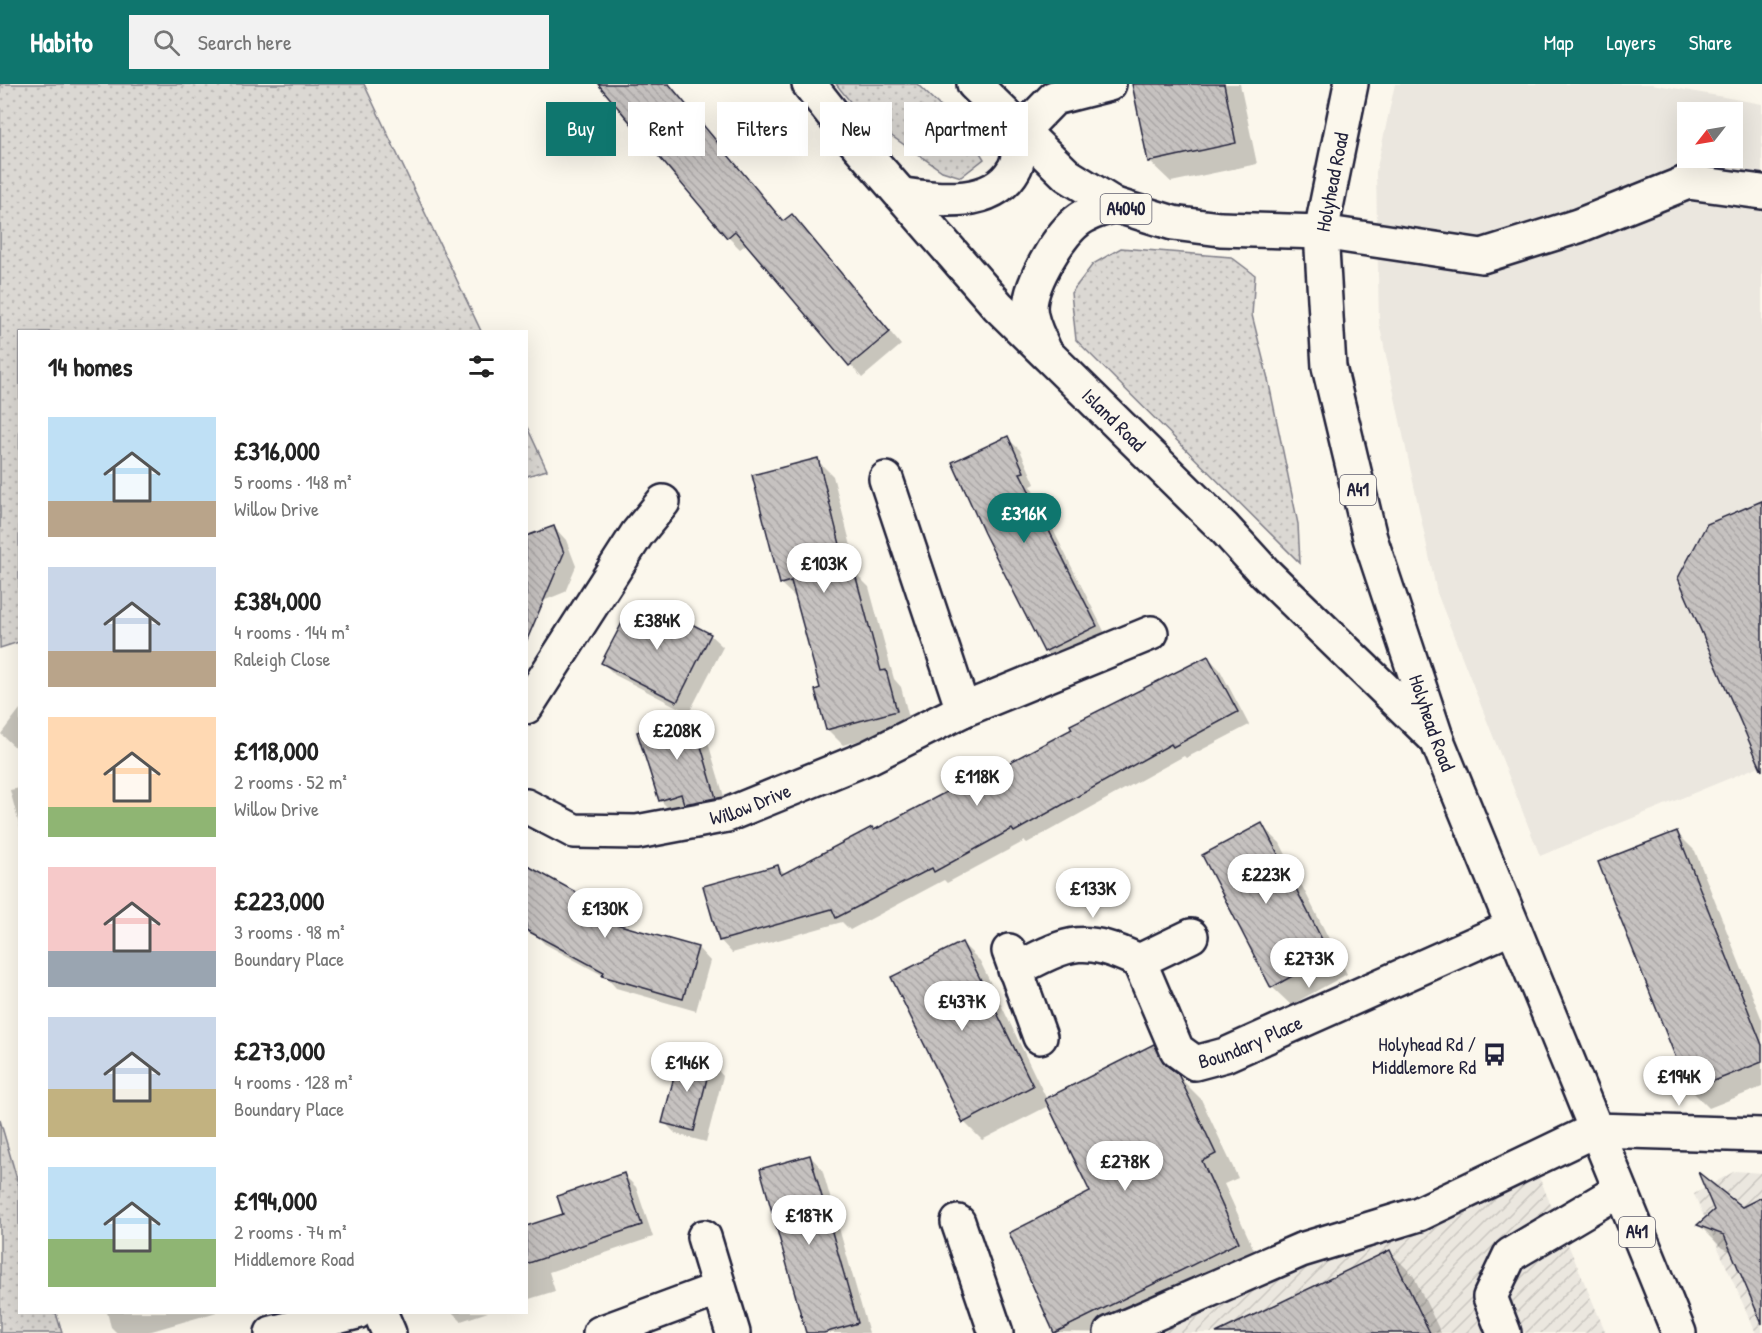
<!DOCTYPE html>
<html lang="en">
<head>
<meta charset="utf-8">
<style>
	:root { --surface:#fff; --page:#f2f2f2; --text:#222; --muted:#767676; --accent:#0f766e }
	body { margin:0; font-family:"Patrick Hand",sans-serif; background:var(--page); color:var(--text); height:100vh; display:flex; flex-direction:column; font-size:22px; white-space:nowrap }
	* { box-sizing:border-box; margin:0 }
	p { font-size:20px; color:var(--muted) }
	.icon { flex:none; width:33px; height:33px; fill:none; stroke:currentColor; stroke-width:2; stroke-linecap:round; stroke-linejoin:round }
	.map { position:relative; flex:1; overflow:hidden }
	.details { position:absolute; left:18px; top:246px; width:510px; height:984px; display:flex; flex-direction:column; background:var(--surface); border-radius:0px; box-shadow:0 6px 24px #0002 }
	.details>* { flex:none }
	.guide { position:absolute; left:546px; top:18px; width:570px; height:54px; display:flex; gap:12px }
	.needle { width:39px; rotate:239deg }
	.tools { position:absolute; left:1677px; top:18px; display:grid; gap:12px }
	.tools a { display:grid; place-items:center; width:66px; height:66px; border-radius:0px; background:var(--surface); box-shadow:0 6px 24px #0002; font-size:30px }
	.price { position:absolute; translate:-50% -51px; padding:0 14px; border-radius:21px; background:#fff; color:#222; font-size:20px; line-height:39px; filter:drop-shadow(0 2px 3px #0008) }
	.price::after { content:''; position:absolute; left:50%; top:36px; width:18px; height:14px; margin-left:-9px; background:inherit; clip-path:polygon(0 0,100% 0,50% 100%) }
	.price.active { background:var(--accent); color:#fff }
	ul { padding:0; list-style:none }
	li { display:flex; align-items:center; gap:18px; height:150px; padding:0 30px }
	li span { display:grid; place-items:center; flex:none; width:168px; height:120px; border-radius:0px; color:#555 }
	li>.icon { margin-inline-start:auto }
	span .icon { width:72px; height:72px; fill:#fffc; stroke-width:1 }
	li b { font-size:26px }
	h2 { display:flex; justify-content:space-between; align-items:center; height:72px; padding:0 30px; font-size:26px }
	.tag { padding:0 21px; border-radius:0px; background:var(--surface); box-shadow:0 6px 24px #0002; font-size:21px; line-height:54px }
	.tag.active { background:var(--accent); color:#fff }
	header { display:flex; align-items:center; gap:36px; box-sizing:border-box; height:84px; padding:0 30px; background:var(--accent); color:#fff }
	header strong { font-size:28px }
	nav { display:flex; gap:33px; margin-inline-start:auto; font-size:21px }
	.search { width:420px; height:54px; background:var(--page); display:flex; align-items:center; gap:15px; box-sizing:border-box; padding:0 21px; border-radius:0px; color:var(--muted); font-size:22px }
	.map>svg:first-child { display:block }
	.built { fill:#ebe7df; fill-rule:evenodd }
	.industrial { fill:url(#industrial-furrows) }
	.grass { fill:url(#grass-dots); stroke:#7e7d87; stroke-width:1.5 }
	.shadow { fill:#0003 }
	.building { fill:url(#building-back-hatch); stroke:#22223b; stroke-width:1.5 }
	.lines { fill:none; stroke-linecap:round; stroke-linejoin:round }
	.minor-casing { stroke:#22223b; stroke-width:38 }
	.major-casing { stroke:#22223b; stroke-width:38 }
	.highway-casing { stroke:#22223b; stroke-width:38 }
	.minor { stroke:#fbf7ec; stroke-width:33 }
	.major { stroke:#fbf7ec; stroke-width:33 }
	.highway { stroke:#fbf7ec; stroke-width:33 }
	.labels { text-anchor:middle; stroke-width:4.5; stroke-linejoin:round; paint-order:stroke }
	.shield { fill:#fbf7ec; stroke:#636270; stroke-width:1.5 }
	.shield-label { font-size:18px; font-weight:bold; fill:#22223b }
	.street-label { font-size:20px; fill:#22223b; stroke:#fbf7ec }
	.poi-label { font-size:20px; fill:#22223b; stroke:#fbf7ec; text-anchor:end }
</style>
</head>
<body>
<header>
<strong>Habito</strong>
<div class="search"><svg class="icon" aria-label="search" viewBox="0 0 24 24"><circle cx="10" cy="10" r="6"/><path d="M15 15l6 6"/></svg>Search here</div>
<nav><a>Map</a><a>Layers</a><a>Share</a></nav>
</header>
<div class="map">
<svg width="1762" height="1249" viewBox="0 0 1762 1249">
	<defs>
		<pattern id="industrial-furrows" width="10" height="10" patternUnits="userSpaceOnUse" patternTransform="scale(1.5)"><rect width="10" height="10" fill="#ebe7df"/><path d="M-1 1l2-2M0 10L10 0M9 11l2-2" fill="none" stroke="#c9c6c0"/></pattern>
		<pattern id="grass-dots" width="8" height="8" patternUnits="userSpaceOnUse" patternTransform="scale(1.5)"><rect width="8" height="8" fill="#dbd8d3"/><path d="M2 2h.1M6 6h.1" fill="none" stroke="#bcb9b6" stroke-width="1.8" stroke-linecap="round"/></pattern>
		<pattern id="building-back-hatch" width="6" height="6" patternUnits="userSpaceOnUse" patternTransform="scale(1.5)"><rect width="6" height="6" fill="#c6c2c0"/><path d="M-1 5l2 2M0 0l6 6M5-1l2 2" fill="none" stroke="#aaa6a6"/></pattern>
	</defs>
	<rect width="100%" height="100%" fill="#fbf7ec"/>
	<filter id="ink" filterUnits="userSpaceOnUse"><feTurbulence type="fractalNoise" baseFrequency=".0167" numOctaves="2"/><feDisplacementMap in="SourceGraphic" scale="12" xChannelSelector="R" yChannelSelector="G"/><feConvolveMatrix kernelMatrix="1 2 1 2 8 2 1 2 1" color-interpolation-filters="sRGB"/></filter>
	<g filter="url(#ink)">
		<path class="built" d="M1395,0H1652L1762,20V681L1540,772L1437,509L1379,239L1376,88ZM1688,28H1732V74H1688Z"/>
		<g class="industrial">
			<polygon points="1530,1072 1606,1249 1151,1249"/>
			<polygon points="1735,1087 1762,1089 1762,1249 1756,1249 1694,1110"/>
		</g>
		<g class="grass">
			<polygon points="0,0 364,0 481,247 20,248 19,558 0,564"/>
			<polygon points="836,0 917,0 968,49 984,75 961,93 942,87 860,30"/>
			<polygon points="1121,164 1231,173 1255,191 1252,231 1268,295 1298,440 1300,479 1076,256 1071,209 1093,180"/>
			<polygon points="527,343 547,386 527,392 526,392"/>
			<polygon points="0,1036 19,1102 20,1228 56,1229 62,1249 0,1249"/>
		</g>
		<g class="shadow">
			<polygon points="597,0 666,0 784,138 792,132 804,144 901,261 862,294 748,159 740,165 728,153"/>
			<polygon points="1133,0 1240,0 1257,80 1171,98 1149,77"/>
			<polygon points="1007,354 1020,366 1035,400 1031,402 1108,555 1057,580 1045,567"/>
			<polygon points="817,376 833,392 859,493 869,503 894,595 901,603 911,642 843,661 827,645 821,606 797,515 781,500"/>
			<polygon points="554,443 566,456 576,482 565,508 526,524"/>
			<polygon points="665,539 710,551 723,563 689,629 615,591 603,579"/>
			<polygon points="1208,573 1220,586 1249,641 1186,674 1184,672 1027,759 1025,757 947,799 944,796 850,846 842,838 732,869 720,856 778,783 786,790 874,748 971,700"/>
			<polygon points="20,625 20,668 1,650"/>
			<polygon points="691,633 704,645 728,726 672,728 660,716"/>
			<polygon points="20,704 20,744 10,706"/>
			<polygon points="1261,741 1280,759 1347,890 1291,921 1272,903"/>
			<polygon points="1677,749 1695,767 1762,936 1762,1003 1709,1024 1691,1006"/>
			<polygon points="606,826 619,838 617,841 698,864 710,877 696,927 616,904 606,893 545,860 533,848"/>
			<polygon points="962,859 980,877 1047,1016 1154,962 1177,985 1184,998 1201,1015 1238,1094 1224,1100 1261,1181 1124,1249 1056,1248 1092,1109 1050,1021 982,1056 964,1038"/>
			<polygon points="681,972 711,979 723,992 706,1058 676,1050 664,1038"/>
			<polygon points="810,1072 822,1085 869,1249 808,1249"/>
			<polygon points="624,1091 636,1103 653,1153 549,1188 555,1207 526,1216 526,1143 565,1131"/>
			<polygon points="1762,1115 1762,1237 1733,1168 1722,1164 1699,1141"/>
			<polygon points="1390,1168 1413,1191 1441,1249 1244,1249"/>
			<polygon points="107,1228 217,1228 145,1249 117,1249 111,1243"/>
			<polygon points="452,1228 488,1228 461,1237"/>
		</g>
		<g class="building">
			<polygon points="598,0 669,0 783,137 792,130 890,248 849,282 735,147 727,154"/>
			<polygon points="1132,0 1224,0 1236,59 1148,78"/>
			<polygon points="1008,352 1024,388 1020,389 1097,542 1044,568 984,449 952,378"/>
			<polygon points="818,374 847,488 854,486 881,587 886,586 897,627 826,646 815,606 820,604 791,497 780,500 752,391"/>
			<polygon points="1762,417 1762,687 1678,494 1707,440"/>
			<polygon points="554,442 564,469 526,558 526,452"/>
			<polygon points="632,520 664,537 669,528 711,550 677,618 601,579"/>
			<polygon points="1208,572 1238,628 1173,663 1171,660 1014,748 1012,745 934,788 932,784 836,834 832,825 719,857 703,802 778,781 781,791 872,743 874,746 969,696 971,699 1072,645 1070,641"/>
			<polygon points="692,631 716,714 684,720 681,710 659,717 637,648"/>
			<polygon points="1262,739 1330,871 1271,904 1202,771"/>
			<polygon points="1677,747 1762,961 1762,978 1689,1007 1598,778"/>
			<polygon points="526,781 607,825 602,836 698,863 683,915 602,892 604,888 526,846"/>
			<polygon points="962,858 1033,1002 963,1039 891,893"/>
			<polygon points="1154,960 1166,981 1178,990 1216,1070 1202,1077 1239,1158 1054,1249 1009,1149 1090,1108 1045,1015"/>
			<polygon points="680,970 711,978 694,1047 662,1039"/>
			<polygon points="810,1071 858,1239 824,1249 806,1249 760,1085"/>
			<polygon points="1698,1088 1742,1123 1762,1113 1762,1240 1724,1151 1697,1141 1714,1126"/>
			<polygon points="624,1089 642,1141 526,1180 526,1142 563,1130 557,1112"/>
			<polygon points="1390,1166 1430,1249 1216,1249"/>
		</g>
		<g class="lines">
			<defs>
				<g id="minor">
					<polyline points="1021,48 1054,14 1109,0"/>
					<polyline points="1321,148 1482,172 1578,142 1688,98 1762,108"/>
					<polyline points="886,395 963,626"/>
					<polyline points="526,623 637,450 663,418"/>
					<path id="s1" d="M526,722L574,747L637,748L727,731L869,673L963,626L1151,549"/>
					<polyline points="1009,867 1040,953"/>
					<path id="s2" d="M1139,877L1177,966L1195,979L1225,971L1512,843"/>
					<path d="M1015,886C1070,858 1082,850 1139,877L1191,852"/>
					<polyline points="958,1138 996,1249"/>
					<polyline points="704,1153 733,1249"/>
					<polyline points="380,1228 389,1249"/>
					<polyline points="272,1249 357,1228"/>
					<polyline points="600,1249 719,1205"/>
					<polyline points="1111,1249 1301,1166 1419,1130 1595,1046 1762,1051"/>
					<polyline points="1504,1249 1490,1213 1510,1171 1620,1106"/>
				</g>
				<g id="major">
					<path id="s3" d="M809,0L850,52L998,222L1224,444L1265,489L1437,656"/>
					<polyline points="974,0 1067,91 1115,121 1173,139 1220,145 1321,148"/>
					<path d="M904,111C940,116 993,123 1014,85C1020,75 1019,59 1021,48"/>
					<path d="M1043,263C1037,250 1030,237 1030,223C1031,198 1060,149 1080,135C1091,127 1103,125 1115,121"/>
				</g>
				<g id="highway">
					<path id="s4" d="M1351,0L1321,148L1329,283L1370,454L1437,656L1679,1249"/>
				</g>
			</defs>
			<use href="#minor" class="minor-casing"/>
			<use href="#major" class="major-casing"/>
			<use href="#highway" class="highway-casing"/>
			<use href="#minor" class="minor"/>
			<use href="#major" class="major"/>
			<use href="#highway" class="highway"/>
		</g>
	</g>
	<defs>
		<symbol id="bus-bare" viewBox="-9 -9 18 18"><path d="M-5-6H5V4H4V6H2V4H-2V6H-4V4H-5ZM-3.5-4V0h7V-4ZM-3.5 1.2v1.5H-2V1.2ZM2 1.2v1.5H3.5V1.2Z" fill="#22223b" stroke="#fbf7ec" stroke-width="2.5" paint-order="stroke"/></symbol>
	</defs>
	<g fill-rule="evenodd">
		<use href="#bus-bare" x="1478" y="954" width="33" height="33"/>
	</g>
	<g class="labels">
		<g class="shield">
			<rect x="1100.5" y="110" width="51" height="30" rx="4.5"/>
			<rect x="1340" y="391" width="36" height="30" rx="4.5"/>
			<rect x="1619" y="1133" width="36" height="30" rx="4.5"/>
		</g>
		<g class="shield-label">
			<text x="1126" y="131">A4040</text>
			<text x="1358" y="412">A41</text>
			<text x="1637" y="1154">A41</text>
		</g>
		<g class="street-label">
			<text transform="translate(1332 98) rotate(-79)" y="7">Holyhead Road</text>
			<text dy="7" stroke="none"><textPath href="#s3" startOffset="454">Island Road</textPath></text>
			<text dy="7" stroke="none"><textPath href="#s4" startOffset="657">Holyhead Road</textPath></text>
			<text dy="7" stroke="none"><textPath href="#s1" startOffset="234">Willow Drive</textPath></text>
			<text dy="7" stroke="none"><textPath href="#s2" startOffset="178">Boundary Place</textPath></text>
		</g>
		<g class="poi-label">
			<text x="1476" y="967">Holyhead Rd /<tspan x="1476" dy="23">Middlemore Rd</tspan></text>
		</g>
	</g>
</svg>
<div class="tools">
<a><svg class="needle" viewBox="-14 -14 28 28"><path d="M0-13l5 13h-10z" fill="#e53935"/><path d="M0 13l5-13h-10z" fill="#767676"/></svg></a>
</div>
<b class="price active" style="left:1024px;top:460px">£316K</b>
<b class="price" style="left:824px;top:510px">£103K</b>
<b class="price" style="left:657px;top:567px">£384K</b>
<b class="price" style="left:677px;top:677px">£208K</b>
<b class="price" style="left:977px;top:723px">£118K</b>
<b class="price" style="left:1266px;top:821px">£223K</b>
<b class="price" style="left:1093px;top:835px">£133K</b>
<b class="price" style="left:605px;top:855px">£130K</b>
<b class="price" style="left:1309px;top:905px">£273K</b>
<b class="price" style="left:962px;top:948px">£437K</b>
<b class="price" style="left:687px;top:1009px">£146K</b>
<b class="price" style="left:1679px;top:1023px">£194K</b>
<b class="price" style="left:1125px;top:1108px">£278K</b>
<b class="price" style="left:809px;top:1162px">£187K</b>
<div class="guide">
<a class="tag active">Buy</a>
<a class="tag">Rent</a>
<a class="tag">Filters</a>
<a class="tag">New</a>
<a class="tag">Apartment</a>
</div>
<section class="details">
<h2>14 homes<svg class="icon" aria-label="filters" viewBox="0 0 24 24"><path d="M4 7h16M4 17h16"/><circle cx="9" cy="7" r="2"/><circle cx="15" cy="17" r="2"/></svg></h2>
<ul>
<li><span style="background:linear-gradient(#bfe0f5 70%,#b9a48a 0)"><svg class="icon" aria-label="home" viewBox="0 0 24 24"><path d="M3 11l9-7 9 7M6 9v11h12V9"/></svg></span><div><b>£316,000</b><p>5 rooms · 148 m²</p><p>Willow Drive</p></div></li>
<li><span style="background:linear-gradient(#c9d6e8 70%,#b9a48a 0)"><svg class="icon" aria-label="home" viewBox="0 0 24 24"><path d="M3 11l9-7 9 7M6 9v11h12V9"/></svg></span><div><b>£384,000</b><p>4 rooms · 144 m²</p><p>Raleigh Close</p></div></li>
<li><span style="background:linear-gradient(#ffd9b3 75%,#8fb573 0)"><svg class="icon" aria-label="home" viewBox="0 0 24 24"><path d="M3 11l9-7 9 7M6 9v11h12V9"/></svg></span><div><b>£118,000</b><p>2 rooms · 52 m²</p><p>Willow Drive</p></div></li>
<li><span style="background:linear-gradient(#f6c9c9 70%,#9aa5b1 0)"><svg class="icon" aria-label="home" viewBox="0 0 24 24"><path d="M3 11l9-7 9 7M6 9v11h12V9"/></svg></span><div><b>£223,000</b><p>3 rooms · 98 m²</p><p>Boundary Place</p></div></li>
<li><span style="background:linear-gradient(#c9d6e8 60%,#c2b280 0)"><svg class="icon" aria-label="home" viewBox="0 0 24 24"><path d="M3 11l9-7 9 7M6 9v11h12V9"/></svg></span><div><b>£273,000</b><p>4 rooms · 128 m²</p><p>Boundary Place</p></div></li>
<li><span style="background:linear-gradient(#bfe0f5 60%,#8fb573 0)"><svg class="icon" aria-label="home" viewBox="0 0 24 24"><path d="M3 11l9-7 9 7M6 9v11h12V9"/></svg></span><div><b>£194,000</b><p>2 rooms · 74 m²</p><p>Middlemore Road</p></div></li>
</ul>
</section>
</div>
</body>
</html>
